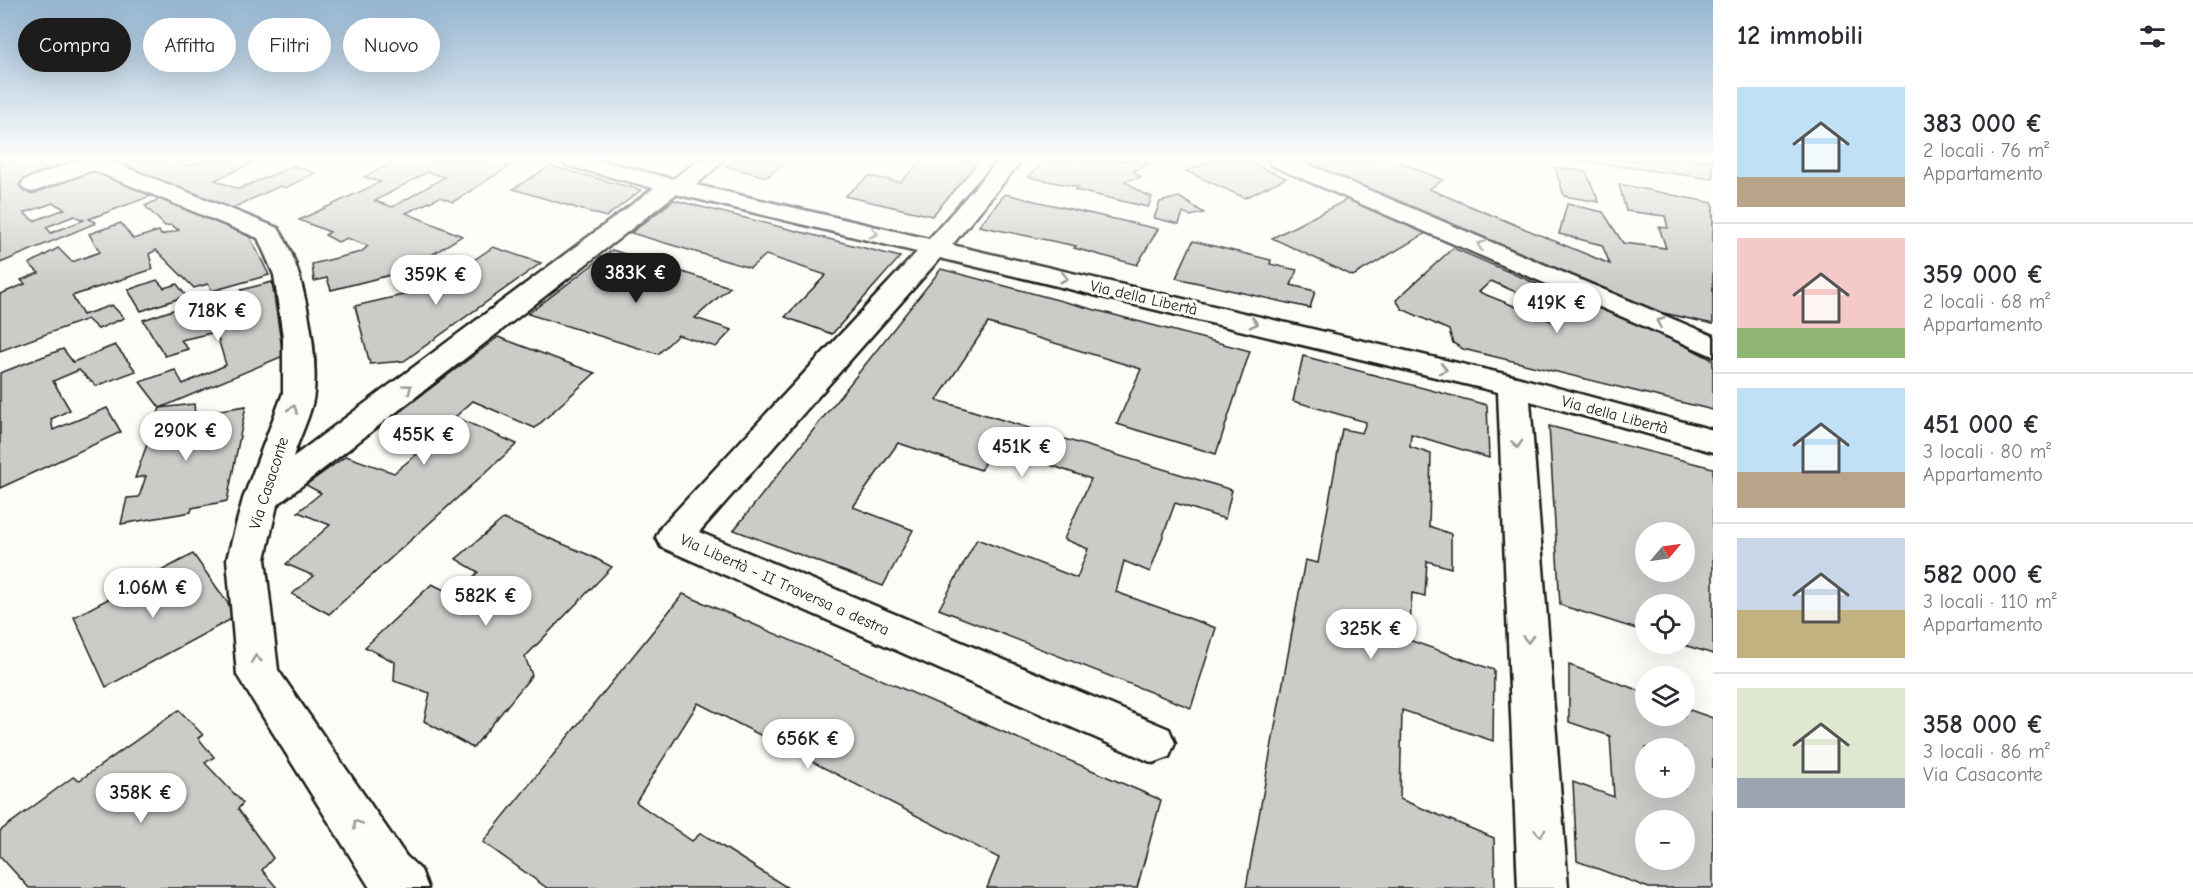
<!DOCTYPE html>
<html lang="it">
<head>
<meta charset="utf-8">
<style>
	:root { --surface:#fff; --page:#f7f7f7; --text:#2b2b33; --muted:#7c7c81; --line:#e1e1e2; --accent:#1c1c1c }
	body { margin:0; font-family:"Comic Neue",sans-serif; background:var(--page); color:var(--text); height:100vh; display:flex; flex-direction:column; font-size:22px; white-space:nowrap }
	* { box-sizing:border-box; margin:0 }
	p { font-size:20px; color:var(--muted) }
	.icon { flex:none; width:33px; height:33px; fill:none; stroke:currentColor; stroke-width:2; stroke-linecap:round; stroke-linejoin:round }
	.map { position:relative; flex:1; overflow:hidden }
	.sheet { display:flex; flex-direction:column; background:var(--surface); width:480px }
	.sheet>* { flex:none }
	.hud { position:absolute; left:18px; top:18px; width:570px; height:54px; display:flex; gap:12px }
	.needle { width:39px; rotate:61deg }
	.buttons { position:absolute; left:1635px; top:522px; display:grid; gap:12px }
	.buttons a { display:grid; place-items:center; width:60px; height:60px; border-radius:50%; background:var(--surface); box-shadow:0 6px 24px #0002; font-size:30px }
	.price { position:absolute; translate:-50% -51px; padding:0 14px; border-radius:21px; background:#fff; color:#222; font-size:20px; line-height:39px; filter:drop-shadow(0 2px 3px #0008) }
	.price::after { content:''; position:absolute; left:50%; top:36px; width:18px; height:14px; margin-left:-9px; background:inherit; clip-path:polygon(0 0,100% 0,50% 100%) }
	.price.active { background:var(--accent); color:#fff }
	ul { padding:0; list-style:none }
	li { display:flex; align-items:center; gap:18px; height:150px; padding:0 24px }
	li+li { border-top:2px solid var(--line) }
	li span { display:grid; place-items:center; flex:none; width:168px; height:120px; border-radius:0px; color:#555 }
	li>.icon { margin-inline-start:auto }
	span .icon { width:72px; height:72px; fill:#fffc; stroke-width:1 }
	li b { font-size:26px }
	h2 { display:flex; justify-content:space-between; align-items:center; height:72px; padding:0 24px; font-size:26px }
	.pill { padding:0 21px; border-radius:27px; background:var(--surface); box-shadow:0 6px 24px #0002; font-size:21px; line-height:54px }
	.pill.active { background:var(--accent); color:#fff }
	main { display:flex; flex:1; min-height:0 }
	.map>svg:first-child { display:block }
	.building { fill:#cccbc8; stroke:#1c1c1c; stroke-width:1.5; fill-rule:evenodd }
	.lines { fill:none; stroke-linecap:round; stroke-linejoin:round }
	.minor-casing { stroke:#1c1c1c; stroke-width:5 }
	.minor { fill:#fdfcf7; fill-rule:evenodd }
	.oneway { stroke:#989794 }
	.labels { text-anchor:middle; stroke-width:6; stroke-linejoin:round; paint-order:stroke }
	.street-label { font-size:16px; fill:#1c1c1c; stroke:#fdfcf7 }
</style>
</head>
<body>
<main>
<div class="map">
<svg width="1713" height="888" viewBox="0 0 1713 888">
	<rect width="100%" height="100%" fill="#fdfcf7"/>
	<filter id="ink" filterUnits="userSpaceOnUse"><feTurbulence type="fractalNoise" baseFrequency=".0167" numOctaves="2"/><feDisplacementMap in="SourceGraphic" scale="12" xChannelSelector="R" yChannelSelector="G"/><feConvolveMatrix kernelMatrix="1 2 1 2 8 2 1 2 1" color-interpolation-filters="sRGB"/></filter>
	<g filter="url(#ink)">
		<g class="building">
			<path d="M0,160H68L76,164L23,182L34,187L89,167L151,196L89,219L96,223L0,263ZM53,203L65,209L34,221L24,213ZM74,216L84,220L51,233L46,227Z"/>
			<polygon points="115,160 170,160 189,166 204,160 245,160 252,163 215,180 238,189 294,166 315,173 285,188 280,186 226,211"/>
			<path d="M396,160H519L453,202L440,197L406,213L462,236L406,271L331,290L327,278L314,281L312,264L361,252L368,246L347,238L338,242L325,235L330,232L299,220L381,182L364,177ZM427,172L445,177L393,207L375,201Z"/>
			<polygon points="734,160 788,160 767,177 725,166"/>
			<polygon points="923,160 980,160 932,216 845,196 869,176 900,182"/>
			<polygon points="1045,160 1099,161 1160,160 1133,171 1141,177 1125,181 1142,193 1152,197 1148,207 1075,190 1078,187 1028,177"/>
			<polygon points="1214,160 1243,160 1286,178 1245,198 1186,171"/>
			<polygon points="1301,160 1343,162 1395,160 1443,180 1429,189 1610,264 1602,245 1559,234 1567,204 1603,212 1623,243 1666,248 1659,227 1668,228 1665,216 1626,211 1619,184 1713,203 1713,324 1659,312"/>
			<polygon points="1581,160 1712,160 1713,179 1581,161"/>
			<polygon points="550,166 641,190 606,217 513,189"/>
			<polygon points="1555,167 1586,172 1599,202 1564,196"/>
			<polygon points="1005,194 1158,229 1137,265 1074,248 1076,246 979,226"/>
			<polygon points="1179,197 1204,213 1190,216 1183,213 1179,224 1154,218 1160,202"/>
			<polygon points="161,198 237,229 250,237 269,275 212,291 208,284 194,288 156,250 149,254 153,269 72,296 83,315 112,305 124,318 98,329 87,319 0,351 0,294 25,284 21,280 39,273 29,264 58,248 72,262 100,252 89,234 121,223 133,239 159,231 161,235 179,230 171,225 165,226 145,206"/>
			<polygon points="1348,199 1426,233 1353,276 1272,238"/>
			<polygon points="674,200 900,257 832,334 785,317 826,275 766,255 750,268 631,233"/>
			<polygon points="1193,241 1271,260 1270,264 1297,270 1291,285 1315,291 1310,308 1176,278"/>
			<polygon points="493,247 541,263 404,361 370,364 355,306 433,288"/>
			<polygon points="1453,248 1537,284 1520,294 1491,281 1479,292 1554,322 1583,293 1713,360 1713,410 1463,349 1453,343 1449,330 1402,309 1396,300"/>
			<polygon points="612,250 730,287 695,318 732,330 716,347 678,335 658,354 528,314"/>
			<polygon points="941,269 1250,351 1216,454 1117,424 1141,369 988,323 937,400 1232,490 1225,519 1175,503 1150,572 1124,561 1116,592 1216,628 1191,708 939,609 977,539 1077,578 1088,549 1064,539 1091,479 992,445 981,470 898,443 853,507 913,530 883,586 734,530"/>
			<polygon points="157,280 164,288 177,284 186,296 141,311 128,290"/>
			<polygon points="272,282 283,356 160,408 140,382 175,370 183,384 226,365 216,332 181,340 188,349 165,356 143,320 179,308 185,320 247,302 241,290"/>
			<polygon points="498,337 595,373 535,428 473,401 455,417 517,444 329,614 292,594 314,576 286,564 330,525 298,512 321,493 306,485 346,456 394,473 423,449 421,442 381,426"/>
			<polygon points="115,345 136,371 96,386 79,370 53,381 70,410 51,419 53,430 107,408 121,432 0,488 0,373 63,349 73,362"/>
			<polygon points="1303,356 1487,405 1489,458 1411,434 1410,447 1431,454 1429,526 1451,534 1451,568 1427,561 1425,596 1412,593 1409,640 1494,670 1493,741 1402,710 1400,799 1494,838 1495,888 1246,888 1305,560 1318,563 1342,429 1362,433 1366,422 1293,401"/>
			<polygon points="194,404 195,414 246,406 227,501 192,508 191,512 121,524 127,498 139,497 146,476 135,478 160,408"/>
			<path d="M1549,426L1713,468V654L1681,644H1684V604H1646V632L1560,605ZM1646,532H1684V572H1646Z"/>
			<polygon points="503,519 589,555 612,567 525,657 532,675 473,748 424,721 430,693 394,681 395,662 365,647 432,584 456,596 478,572 456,559"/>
			<polygon points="193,554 237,616 106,687 74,617"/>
			<polygon points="683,594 1161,800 1137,888 987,888 999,858 698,703 636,802 692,841 701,833 788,888 547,888 483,842"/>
			<path d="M1569,665L1646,693V716H1684V708L1713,718V888H1649L1577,861L1573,782L1614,797L1610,736L1569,722ZM1646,748H1684V788H1646ZM1646,820H1684V860H1646Z"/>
			<polygon points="179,710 203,735 198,738 214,757 205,763 243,803 238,809 273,858 262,870 277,888 29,888 0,856 0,831 73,777 80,780"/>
		</g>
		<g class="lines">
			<defs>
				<g id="minor">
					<path d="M78,160H107L278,228C303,264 318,348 314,392C313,411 299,438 293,457L654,188L565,165L562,160H598L673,179L699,160H724L696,185L929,239L999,160H1022L952,245L1513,376L1713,430V452L1530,401L1568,888H1518L1498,392L940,258L699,532L1169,729L1175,743L1169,757L1153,763L661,547L656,537L661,527L917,252L676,194L277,505L265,559L278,670L406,856L421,870L428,888H370L237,675L227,559L243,499L283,393V337L274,275L258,238L93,170L33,192L25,190L21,185L25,180Z"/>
					<polygon points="1268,160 1298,160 1713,336 1713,356 1271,165"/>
				</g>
			</defs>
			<use href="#minor" class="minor-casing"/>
			<use href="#minor" class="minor"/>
		</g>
		<defs><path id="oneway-chevron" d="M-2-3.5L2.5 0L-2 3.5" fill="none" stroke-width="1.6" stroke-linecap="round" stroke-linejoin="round" transform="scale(1.5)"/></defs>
		<g class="oneway">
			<use href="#oneway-chevron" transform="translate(874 233) rotate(13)"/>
			<use href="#oneway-chevron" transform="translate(1481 245) rotate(-157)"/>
			<use href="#oneway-chevron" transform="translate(1064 278) rotate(13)"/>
			<use href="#oneway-chevron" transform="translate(1660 322) rotate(-157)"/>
			<use href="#oneway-chevron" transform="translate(1254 323) rotate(13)"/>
			<use href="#oneway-chevron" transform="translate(1443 369) rotate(13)"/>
			<use href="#oneway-chevron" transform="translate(408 388) rotate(-37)"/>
			<use href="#oneway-chevron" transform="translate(293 409) rotate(-71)"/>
			<use href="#oneway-chevron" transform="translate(1517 444) rotate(87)"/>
			<use href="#oneway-chevron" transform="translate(1528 639) rotate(87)"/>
			<use href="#oneway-chevron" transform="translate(256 659) rotate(-96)"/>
			<use href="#oneway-chevron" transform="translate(357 824) rotate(-124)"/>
			<use href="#oneway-chevron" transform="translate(1540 833) rotate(87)"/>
		</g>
	</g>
	<linearGradient id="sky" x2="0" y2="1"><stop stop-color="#94b5d2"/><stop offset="0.56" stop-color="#fefefb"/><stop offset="1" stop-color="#fefefb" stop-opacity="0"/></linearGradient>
	<rect width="1713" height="284" fill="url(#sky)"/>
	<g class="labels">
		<g class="street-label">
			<text transform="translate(1144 297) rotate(13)" y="6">Via della Libertà</text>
			<text transform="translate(1615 414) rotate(15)" y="6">Via della Libertà</text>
			<text transform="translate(268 483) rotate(-72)" y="6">Via Casaconte</text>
			<text transform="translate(785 584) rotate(24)" y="6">Via Libertà - II Traversa a destra</text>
		</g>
	</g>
</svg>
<div class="buttons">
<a><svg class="needle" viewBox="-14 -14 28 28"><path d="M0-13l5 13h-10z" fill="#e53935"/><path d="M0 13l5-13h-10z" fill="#7c7c81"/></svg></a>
<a><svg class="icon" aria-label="locate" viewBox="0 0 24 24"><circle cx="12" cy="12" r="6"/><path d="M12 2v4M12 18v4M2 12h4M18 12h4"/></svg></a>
<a><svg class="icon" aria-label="layers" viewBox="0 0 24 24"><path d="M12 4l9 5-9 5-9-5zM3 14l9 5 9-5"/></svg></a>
<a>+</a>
<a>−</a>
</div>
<b class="price active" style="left:636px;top:304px">383K €</b>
<b class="price" style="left:436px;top:306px">359K €</b>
<b class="price" style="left:1557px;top:334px">419K €</b>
<b class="price" style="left:218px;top:342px">718K €</b>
<b class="price" style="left:186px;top:462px">290K €</b>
<b class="price" style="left:424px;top:466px">455K €</b>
<b class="price" style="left:1022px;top:478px">451K €</b>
<b class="price" style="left:153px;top:619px">1.06M €</b>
<b class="price" style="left:486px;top:627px">582K €</b>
<b class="price" style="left:1371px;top:660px">325K €</b>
<b class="price" style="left:808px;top:770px">656K €</b>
<b class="price" style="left:141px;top:824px">358K €</b>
<div class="hud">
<a class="pill active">Compra</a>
<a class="pill">Affitta</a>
<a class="pill">Filtri</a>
<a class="pill">Nuovo</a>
</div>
</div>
<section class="sheet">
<h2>12 immobili<svg class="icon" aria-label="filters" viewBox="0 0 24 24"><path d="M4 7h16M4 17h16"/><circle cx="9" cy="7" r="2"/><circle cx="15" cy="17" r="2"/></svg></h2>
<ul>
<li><span style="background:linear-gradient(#bfe0f5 75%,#b9a48a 0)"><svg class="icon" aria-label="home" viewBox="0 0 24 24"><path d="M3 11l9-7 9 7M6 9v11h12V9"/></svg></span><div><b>383 000 €</b><p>2 locali · 76 m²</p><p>Appartamento</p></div></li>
<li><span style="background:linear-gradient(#f6c9c9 75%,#8fb573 0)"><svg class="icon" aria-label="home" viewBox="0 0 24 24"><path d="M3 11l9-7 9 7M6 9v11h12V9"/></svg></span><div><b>359 000 €</b><p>2 locali · 68 m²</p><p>Appartamento</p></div></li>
<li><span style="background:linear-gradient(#bfe0f5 70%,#b9a48a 0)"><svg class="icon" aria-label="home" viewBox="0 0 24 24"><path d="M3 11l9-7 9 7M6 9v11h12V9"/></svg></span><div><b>451 000 €</b><p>3 locali · 80 m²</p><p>Appartamento</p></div></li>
<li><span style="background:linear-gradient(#c9d6e8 60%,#c2b280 0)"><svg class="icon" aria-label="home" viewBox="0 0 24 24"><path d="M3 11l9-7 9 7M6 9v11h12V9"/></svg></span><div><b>582 000 €</b><p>3 locali · 110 m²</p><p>Appartamento</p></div></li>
<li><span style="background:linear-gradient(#dfe7d0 75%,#9aa5b1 0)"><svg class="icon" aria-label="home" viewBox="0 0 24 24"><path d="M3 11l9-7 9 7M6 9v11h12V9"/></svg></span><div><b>358 000 €</b><p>3 locali · 86 m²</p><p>Via Casaconte</p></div></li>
</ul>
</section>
</main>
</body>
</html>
